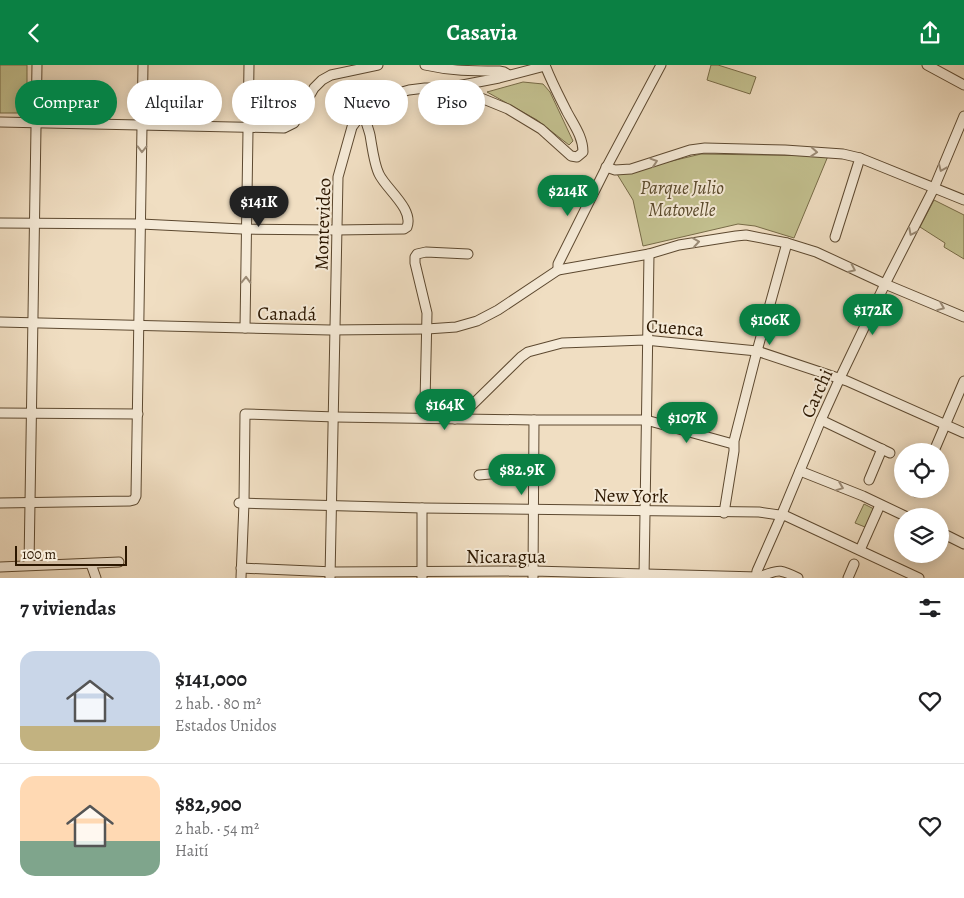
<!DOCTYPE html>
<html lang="es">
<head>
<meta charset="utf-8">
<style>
	:root { --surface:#fff; --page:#f6f6f6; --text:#202124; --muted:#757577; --line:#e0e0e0; --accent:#0b8043 }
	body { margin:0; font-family:Alegreya,serif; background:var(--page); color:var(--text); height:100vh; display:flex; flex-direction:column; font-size:19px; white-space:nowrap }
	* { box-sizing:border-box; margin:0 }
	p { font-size:16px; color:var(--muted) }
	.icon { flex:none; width:28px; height:28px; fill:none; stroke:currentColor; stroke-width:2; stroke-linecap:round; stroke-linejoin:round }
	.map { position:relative; height:513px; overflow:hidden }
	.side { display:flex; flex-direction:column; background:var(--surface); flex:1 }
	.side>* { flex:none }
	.hud { position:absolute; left:15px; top:15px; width:500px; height:45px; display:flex; gap:10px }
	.buttons { position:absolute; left:894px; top:378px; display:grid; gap:10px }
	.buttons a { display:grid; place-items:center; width:55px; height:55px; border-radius:50%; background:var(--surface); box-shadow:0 2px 12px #0003; font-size:25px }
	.scale { position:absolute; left:15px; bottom:12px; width:112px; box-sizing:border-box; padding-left:5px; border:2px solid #2c1700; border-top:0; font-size:14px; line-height:18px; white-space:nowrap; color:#2c1700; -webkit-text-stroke:4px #f5ead7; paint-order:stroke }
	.price { position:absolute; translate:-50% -42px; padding:0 11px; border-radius:18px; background:var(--accent); color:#fff; font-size:16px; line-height:32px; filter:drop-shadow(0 1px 2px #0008) }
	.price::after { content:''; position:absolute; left:50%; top:30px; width:15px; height:11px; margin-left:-8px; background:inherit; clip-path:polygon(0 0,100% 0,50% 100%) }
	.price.on { background:#222; color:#fff }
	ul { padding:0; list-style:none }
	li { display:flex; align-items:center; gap:15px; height:125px; padding:0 20px }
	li+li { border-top:1px solid var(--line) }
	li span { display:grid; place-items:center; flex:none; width:140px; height:100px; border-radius:15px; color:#555 }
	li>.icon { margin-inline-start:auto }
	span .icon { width:60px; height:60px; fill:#fffc; stroke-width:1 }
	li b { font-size:21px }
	h2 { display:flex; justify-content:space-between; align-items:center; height:60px; padding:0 20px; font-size:21px }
	.tag { padding:0 18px; border-radius:22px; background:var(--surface); box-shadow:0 2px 12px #0003; font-size:18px; line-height:45px }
	.tag.on { background:var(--accent); color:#fff }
	header { display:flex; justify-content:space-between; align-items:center; height:65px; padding:0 20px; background:var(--accent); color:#fff; font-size:22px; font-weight:600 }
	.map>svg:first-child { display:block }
	.green { fill:#c2bf8e; stroke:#776b47 }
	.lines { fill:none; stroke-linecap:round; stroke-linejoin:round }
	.minor-casing { stroke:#5d4930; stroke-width:11 }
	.minor { stroke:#f5ead7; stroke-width:9 }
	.oneway { stroke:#9b8b76 }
	.labels { text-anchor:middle; stroke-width:4; stroke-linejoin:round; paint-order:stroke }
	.park-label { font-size:19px; font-style:italic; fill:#59492b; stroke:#f5ead7 }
	.street-label { font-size:19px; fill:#2c1700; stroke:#f5ead7 }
</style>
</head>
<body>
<header><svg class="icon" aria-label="back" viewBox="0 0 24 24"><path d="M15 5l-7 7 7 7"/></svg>Casavia<svg class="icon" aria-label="share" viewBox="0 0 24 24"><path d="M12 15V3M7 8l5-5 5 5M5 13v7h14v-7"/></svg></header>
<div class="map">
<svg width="964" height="513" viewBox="0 0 964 513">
	<rect width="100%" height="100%" fill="#f0dec2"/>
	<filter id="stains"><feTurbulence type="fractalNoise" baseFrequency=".004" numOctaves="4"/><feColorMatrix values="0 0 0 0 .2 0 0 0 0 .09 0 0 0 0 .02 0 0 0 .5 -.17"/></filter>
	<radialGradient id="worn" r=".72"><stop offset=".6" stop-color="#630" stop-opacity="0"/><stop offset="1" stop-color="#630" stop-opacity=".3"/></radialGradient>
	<g class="green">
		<rect x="0" y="0" width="27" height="48"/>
		<polygon points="711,0 718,0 756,12 750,29 707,15"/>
		<polygon points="523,17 543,19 550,27 573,76 569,80 537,55 487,27"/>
		<polygon points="701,89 828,91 794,173 755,161 738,159 643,181 633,135 617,109"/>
		<polygon points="934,135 964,150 964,194 944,182 945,178 920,162"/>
		<polygon points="864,439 874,444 865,462 855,458"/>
	</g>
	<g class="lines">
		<defs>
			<g id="minor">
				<path d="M425,0C451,6 472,6 499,6L504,7L509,10"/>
				<polyline points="927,0 964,20"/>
				<polyline points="447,23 499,13 545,1"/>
				<polyline points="0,57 284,63 294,58 314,23 322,15 331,10 378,0"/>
				<polyline points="606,102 615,105 631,104 690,85 705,83 785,85 843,89 860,93 964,135"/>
				<path d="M0,158L141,159L242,164L336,165L404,164L407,162C414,144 386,124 379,109C374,99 372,81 370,70C368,62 365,55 363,47"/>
				<polyline points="835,172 860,93"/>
				<polyline points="558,205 558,199 605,105 661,0"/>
				<polyline points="0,257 330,265 427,264 456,262 477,256 498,245 558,205 649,189 679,180 736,171 746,170 787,178 816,187 885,219 964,252"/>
				<polyline points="245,263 249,0"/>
				<polyline points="425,337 427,248 415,198 415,192 417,189 426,187 468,189"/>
				<polyline points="0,348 138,349"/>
				<polyline points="455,354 468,344 521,292 528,287 562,278 645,275 757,286 847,316 964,368"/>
				<polyline points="821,355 890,388"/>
				<polyline points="934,386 964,316"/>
				<polyline points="800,406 863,431 905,451"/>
				<polyline points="479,410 534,405"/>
				<polyline points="869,415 882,384"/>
				<polyline points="916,427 918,424"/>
				<polyline points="0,438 130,436 134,435 136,431 143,0"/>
				<polyline points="239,438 422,443 759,447 786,451 919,513"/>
				<polyline points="724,448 734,386 734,376 757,286 787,178"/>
				<polyline points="940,467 964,479"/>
				<polyline points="860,485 880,440"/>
				<polyline points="91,499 96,513"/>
				<polyline points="29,500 37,0"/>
				<polyline points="0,502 119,497"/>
				<path d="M241,503L334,507L533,506L758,512C779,506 776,502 798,513"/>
				<polyline points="241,513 244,438 245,349 336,352 534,355 646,355 733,379"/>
				<path d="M330,513L338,112L352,62L363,47L374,36L391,30L409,25L425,23H442L462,28L481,33L508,44L541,64L571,91L577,92L583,87C583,72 574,60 567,47C559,31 551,16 545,0"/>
				<polyline points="422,513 422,443"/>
				<polyline points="533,513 534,355"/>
				<polyline points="644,513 649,189"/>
				<polyline points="756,513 757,506 779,456 821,355 840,313 885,219 934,123 964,51"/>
				<polyline points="848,513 854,499"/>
			</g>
		</defs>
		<use href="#minor" class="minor-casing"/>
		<use href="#minor" class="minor"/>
	</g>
	<defs><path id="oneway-chevron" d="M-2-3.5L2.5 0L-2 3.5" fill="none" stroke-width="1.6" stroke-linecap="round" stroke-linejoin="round" transform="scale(1.25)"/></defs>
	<g class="oneway">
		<use href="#oneway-chevron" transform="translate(142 84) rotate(91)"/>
		<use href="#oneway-chevron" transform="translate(814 87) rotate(4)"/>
		<use href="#oneway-chevron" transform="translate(654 97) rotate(-18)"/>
		<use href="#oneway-chevron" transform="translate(942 103) rotate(113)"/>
		<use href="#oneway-chevron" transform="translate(912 167) rotate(117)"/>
		<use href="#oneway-chevron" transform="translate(696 177) rotate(-9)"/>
		<use href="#oneway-chevron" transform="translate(852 204) rotate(25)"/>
		<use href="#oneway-chevron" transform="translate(246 215) rotate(-89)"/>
		<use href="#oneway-chevron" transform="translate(941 242) rotate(22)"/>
		<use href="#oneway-chevron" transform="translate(840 422) rotate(21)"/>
	</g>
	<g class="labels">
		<g class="park-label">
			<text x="682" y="129">Parque Julio<tspan x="682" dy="22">Matovelle</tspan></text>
		</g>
		<g class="street-label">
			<text transform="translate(322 159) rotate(-88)" y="7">Montevideo</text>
			<text transform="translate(287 248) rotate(1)" y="7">Canadá</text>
			<text transform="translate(675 262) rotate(4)" y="7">Cuenca</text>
			<text transform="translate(816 328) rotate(-66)" y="7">Carchi</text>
			<text transform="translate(631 430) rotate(1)" y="7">New York</text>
			<text x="506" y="498">Nicaragua</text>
		</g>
	</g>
	<rect width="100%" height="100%" filter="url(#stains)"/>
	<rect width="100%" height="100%" fill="url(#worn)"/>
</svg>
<div class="buttons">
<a><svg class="icon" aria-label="locate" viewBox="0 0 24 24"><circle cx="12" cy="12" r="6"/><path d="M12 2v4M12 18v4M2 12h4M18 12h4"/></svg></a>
<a><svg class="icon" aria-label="layers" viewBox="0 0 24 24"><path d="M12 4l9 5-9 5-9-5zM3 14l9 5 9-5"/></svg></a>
</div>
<div class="scale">100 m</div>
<b class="price" style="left:568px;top:152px">$214K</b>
<b class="price on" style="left:259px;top:163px">$141K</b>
<b class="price" style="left:873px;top:271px">$172K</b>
<b class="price" style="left:770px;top:281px">$106K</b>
<b class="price" style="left:445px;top:366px">$164K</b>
<b class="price" style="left:687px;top:379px">$107K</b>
<b class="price" style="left:522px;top:431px">$82.9K</b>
<div class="hud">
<a class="tag on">Comprar</a>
<a class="tag">Alquilar</a>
<a class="tag">Filtros</a>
<a class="tag">Nuevo</a>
<a class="tag">Piso</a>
</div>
</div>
<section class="side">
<h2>7 viviendas<svg class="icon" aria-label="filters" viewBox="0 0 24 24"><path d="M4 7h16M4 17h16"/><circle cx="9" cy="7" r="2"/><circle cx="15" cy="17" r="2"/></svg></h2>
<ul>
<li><span style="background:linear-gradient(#c9d6e8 75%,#c2b280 0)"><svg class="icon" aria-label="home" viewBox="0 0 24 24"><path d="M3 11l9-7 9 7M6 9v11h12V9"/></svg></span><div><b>$141,000</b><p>2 hab. · 80 m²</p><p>Estados Unidos</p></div><svg class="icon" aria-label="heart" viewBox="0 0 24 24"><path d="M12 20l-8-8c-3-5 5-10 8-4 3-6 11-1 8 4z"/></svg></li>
<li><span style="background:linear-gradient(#ffd9b3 65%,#7fa58c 0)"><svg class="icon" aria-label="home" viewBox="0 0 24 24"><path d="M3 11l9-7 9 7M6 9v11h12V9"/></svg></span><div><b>$82,900</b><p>2 hab. · 54 m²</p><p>Haití</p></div><svg class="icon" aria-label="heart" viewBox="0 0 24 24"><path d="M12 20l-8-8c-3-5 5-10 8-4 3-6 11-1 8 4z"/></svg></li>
</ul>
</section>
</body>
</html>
